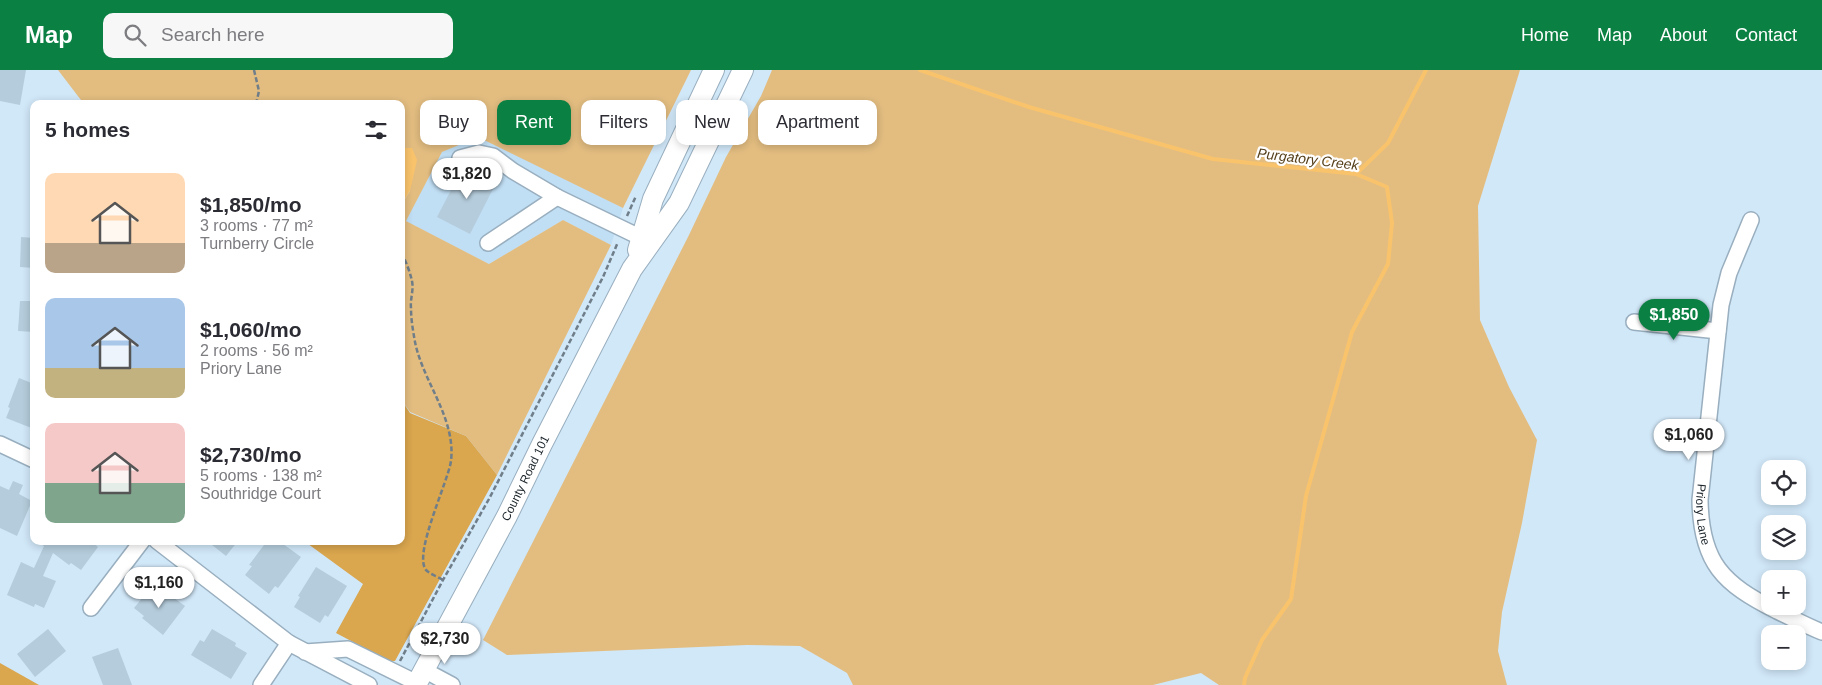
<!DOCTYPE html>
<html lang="en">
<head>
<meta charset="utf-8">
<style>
	:root { --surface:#fff; --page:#f7f7f7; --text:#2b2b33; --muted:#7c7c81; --accent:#0b8043 }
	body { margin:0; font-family:Helvetica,sans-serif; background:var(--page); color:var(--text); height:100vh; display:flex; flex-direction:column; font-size:19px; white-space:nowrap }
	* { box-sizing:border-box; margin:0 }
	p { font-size:16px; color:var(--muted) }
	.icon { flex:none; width:28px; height:28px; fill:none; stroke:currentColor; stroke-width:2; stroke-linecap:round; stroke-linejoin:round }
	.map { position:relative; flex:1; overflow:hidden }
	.details { position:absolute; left:30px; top:30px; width:375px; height:445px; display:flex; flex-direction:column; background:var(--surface); border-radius:10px; box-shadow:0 2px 8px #0003 }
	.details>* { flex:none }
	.hud { position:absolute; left:420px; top:30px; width:475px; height:45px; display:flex; gap:10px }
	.tools { position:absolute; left:1761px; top:390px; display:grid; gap:10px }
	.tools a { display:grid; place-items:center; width:45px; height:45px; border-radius:10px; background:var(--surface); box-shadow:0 2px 8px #0003; font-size:25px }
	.price { position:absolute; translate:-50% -42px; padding:0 11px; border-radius:18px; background:#fff; color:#222; font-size:16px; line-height:32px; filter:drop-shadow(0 1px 2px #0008) }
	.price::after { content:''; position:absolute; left:50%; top:30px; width:15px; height:11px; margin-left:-8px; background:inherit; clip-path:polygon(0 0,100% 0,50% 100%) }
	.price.on { background:var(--accent); color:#fff }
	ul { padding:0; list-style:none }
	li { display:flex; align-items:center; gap:15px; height:125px; padding:0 15px }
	li span { display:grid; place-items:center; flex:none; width:140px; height:100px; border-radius:10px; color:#555 }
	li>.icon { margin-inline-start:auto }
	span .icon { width:60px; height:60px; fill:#fffc; stroke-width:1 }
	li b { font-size:21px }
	h2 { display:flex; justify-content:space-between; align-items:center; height:60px; padding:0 15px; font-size:21px }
	.tag { padding:0 18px; border-radius:10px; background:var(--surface); box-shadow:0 2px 8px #0003; font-size:18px; line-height:45px }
	.tag.on { background:var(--accent); color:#fff }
	header { display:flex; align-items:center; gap:30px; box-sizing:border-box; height:70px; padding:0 25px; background:var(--accent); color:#fff }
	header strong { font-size:24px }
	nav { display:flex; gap:28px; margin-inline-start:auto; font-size:18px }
	.search { width:350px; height:45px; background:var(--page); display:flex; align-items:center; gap:12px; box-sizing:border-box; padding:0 18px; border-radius:10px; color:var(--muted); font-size:19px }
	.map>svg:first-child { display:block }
	.built { fill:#c0def4 }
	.green { fill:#e3bd80 }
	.forest { fill:#daa64e }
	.water { fill:#f9c36c }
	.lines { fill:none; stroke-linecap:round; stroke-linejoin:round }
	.stream { stroke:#f9c36c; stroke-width:4 }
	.building { fill:#b5ccdc }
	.minor-casing { stroke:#99afbf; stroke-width:18 }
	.major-casing { stroke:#99afbf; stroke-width:22 }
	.path { stroke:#6f7e89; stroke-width:2.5; stroke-dasharray:5 2.5; stroke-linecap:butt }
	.minor { stroke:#fff; stroke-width:15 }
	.major { stroke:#fff; stroke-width:20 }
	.labels { text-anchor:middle; stroke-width:4.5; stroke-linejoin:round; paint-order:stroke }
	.street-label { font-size:12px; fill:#1d262c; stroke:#fff }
	.water-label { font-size:14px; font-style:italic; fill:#56401b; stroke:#fff }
</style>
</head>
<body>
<header>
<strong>Map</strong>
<div class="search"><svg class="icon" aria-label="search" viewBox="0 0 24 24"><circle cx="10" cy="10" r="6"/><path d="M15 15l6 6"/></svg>Search here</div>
<nav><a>Home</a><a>Map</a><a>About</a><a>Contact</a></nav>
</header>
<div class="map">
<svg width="1822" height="615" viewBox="0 0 1822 615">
	<rect width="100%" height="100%" fill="#d1e8f9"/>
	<polygon class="built" points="478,66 623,138 611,175 563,150 489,194 405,151 442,82"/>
	<g class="green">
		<polygon points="58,0 691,0 623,138 478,67 442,82 406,151 489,194 563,150 611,175 497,405 466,366 410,342 401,329 401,135 410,121 412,78 401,78 401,34 84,34"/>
		<polygon points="772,0 1520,0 1478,136 1480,250 1509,317 1537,370 1522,453 1502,542 1498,581 1507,615 1219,615 1201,603 1153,615 853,615 847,603 800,576 747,575 507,585 483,570 688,167 726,87 761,26"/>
	</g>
	<g class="forest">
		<polygon points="401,329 410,343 466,366 497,405 395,591 389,591 336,563 363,514 304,471 401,471"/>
		<polygon points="0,593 39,615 0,615"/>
	</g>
	<polygon class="water" points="401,78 412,78 417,90 410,121 401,135"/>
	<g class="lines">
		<g class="stream">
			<polyline points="920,0 1029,37 1213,89 1356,104 1387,117 1392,153 1388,194 1352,262 1306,426 1291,529 1262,570 1245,608 1244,615"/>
			<polyline points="1356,104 1388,73 1426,0"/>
		</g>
	</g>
	<g class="building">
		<polygon points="0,0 26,0 20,35 0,31"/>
		<polygon points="463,97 496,113 470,164 437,147"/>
		<polygon points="21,167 34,168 34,198 20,197"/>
		<polygon points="20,231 34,231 34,262 18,261"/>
		<polygon points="19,308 34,314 34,359 6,348 10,338 8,337"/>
		<polygon points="13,411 23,415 19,424 32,431 17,466 0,458 0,416 9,420"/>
		<polygon points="37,471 91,471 98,477 81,500 71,493 69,495 53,483 43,506 56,511 44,538 35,534 34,537 7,525 21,492 34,498 44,476"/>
		<polygon points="207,471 238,471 226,486"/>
		<polygon points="267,471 279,471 301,487 278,518 275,516 269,524 245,505 252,496 249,495"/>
		<polygon points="316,497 347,516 328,547 325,545 320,553 294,537 300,527 298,526"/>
		<polygon points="152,516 161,523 163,520 185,536 163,565 142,548 144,546 134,538"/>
		<polygon points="48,559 66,581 35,607 17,584"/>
		<polygon points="212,559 236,573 235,576 247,583 231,609 191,585 200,570 204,572"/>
		<polygon points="118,578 132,615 103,615 92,587"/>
	</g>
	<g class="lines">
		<defs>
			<g id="minor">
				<polyline points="460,88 479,83 493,86 513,101 557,127 488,173"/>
				<polyline points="557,127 650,172"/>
				<path id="s1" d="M1751,150L1729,203L1721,235L1700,430C1701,493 1723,514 1777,541C1792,548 1807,556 1822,562"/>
				<polyline points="1634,252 1718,261"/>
				<polyline points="0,374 34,390"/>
				<polyline points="157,471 289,573 369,615"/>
				<polyline points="91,538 142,471"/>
				<polyline points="305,582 348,579 417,613"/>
				<polyline points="424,600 452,615"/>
				<polyline points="261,615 289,573"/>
			</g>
			<g id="major">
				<polyline points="638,180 653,129 714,0"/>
				<path id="s2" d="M416,615L507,446L542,374L632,199L679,133L743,0"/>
			</g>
		</defs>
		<use href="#minor" class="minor-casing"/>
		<use href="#major" class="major-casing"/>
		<g class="path">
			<polyline points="254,0 259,21 256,34"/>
			<polyline points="627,146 636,126"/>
			<path d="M401,183C406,191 410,202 412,211C414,220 410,229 411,238C411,249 413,261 415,272C423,312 456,348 451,391C448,412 413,484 426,500C430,504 438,507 443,510"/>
			<polyline points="400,591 443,510 489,429 603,207 618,172"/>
		</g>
		<use href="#minor" class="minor"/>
		<use href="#major" class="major"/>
	</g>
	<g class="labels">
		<g class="street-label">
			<text dy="4" stroke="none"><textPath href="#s2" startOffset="234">County Road 101</textPath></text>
			<text dy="4" stroke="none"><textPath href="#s1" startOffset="301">Priory Lane</textPath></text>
		</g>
		<g class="water-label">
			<text transform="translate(1308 89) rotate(7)" y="5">Purgatory Creek</text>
		</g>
	</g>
</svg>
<div class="tools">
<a><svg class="icon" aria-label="locate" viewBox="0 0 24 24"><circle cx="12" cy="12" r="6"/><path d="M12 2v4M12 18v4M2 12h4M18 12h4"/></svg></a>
<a><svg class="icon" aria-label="layers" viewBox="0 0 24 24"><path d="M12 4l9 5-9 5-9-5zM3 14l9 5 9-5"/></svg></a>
<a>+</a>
<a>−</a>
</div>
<b class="price" style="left:467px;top:130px">$1,820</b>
<b class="price on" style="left:1674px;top:271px">$1,850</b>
<b class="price" style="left:1689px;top:391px">$1,060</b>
<b class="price" style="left:159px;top:539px">$1,160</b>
<b class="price" style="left:445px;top:595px">$2,730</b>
<div class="hud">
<a class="tag">Buy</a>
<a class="tag on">Rent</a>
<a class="tag">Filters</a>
<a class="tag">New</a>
<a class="tag">Apartment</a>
</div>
<section class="details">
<h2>5 homes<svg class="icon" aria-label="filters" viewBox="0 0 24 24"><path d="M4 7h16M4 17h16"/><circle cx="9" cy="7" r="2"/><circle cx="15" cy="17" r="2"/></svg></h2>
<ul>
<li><span style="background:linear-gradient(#ffd9b3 70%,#b9a48a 0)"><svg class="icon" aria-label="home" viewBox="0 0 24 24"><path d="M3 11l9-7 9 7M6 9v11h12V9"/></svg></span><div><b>$1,850/mo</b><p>3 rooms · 77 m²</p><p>Turnberry Circle</p></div></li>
<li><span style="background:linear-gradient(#a9c7e8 70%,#c2b280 0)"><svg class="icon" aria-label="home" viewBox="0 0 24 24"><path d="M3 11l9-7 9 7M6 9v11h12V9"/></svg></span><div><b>$1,060/mo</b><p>2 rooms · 56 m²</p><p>Priory Lane</p></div></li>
<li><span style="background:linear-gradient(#f6c9c9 60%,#7fa58c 0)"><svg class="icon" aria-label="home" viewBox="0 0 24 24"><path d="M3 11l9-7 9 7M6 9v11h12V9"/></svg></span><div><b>$2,730/mo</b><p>5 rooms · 138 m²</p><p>Southridge Court</p></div></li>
</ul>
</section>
</div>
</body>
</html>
